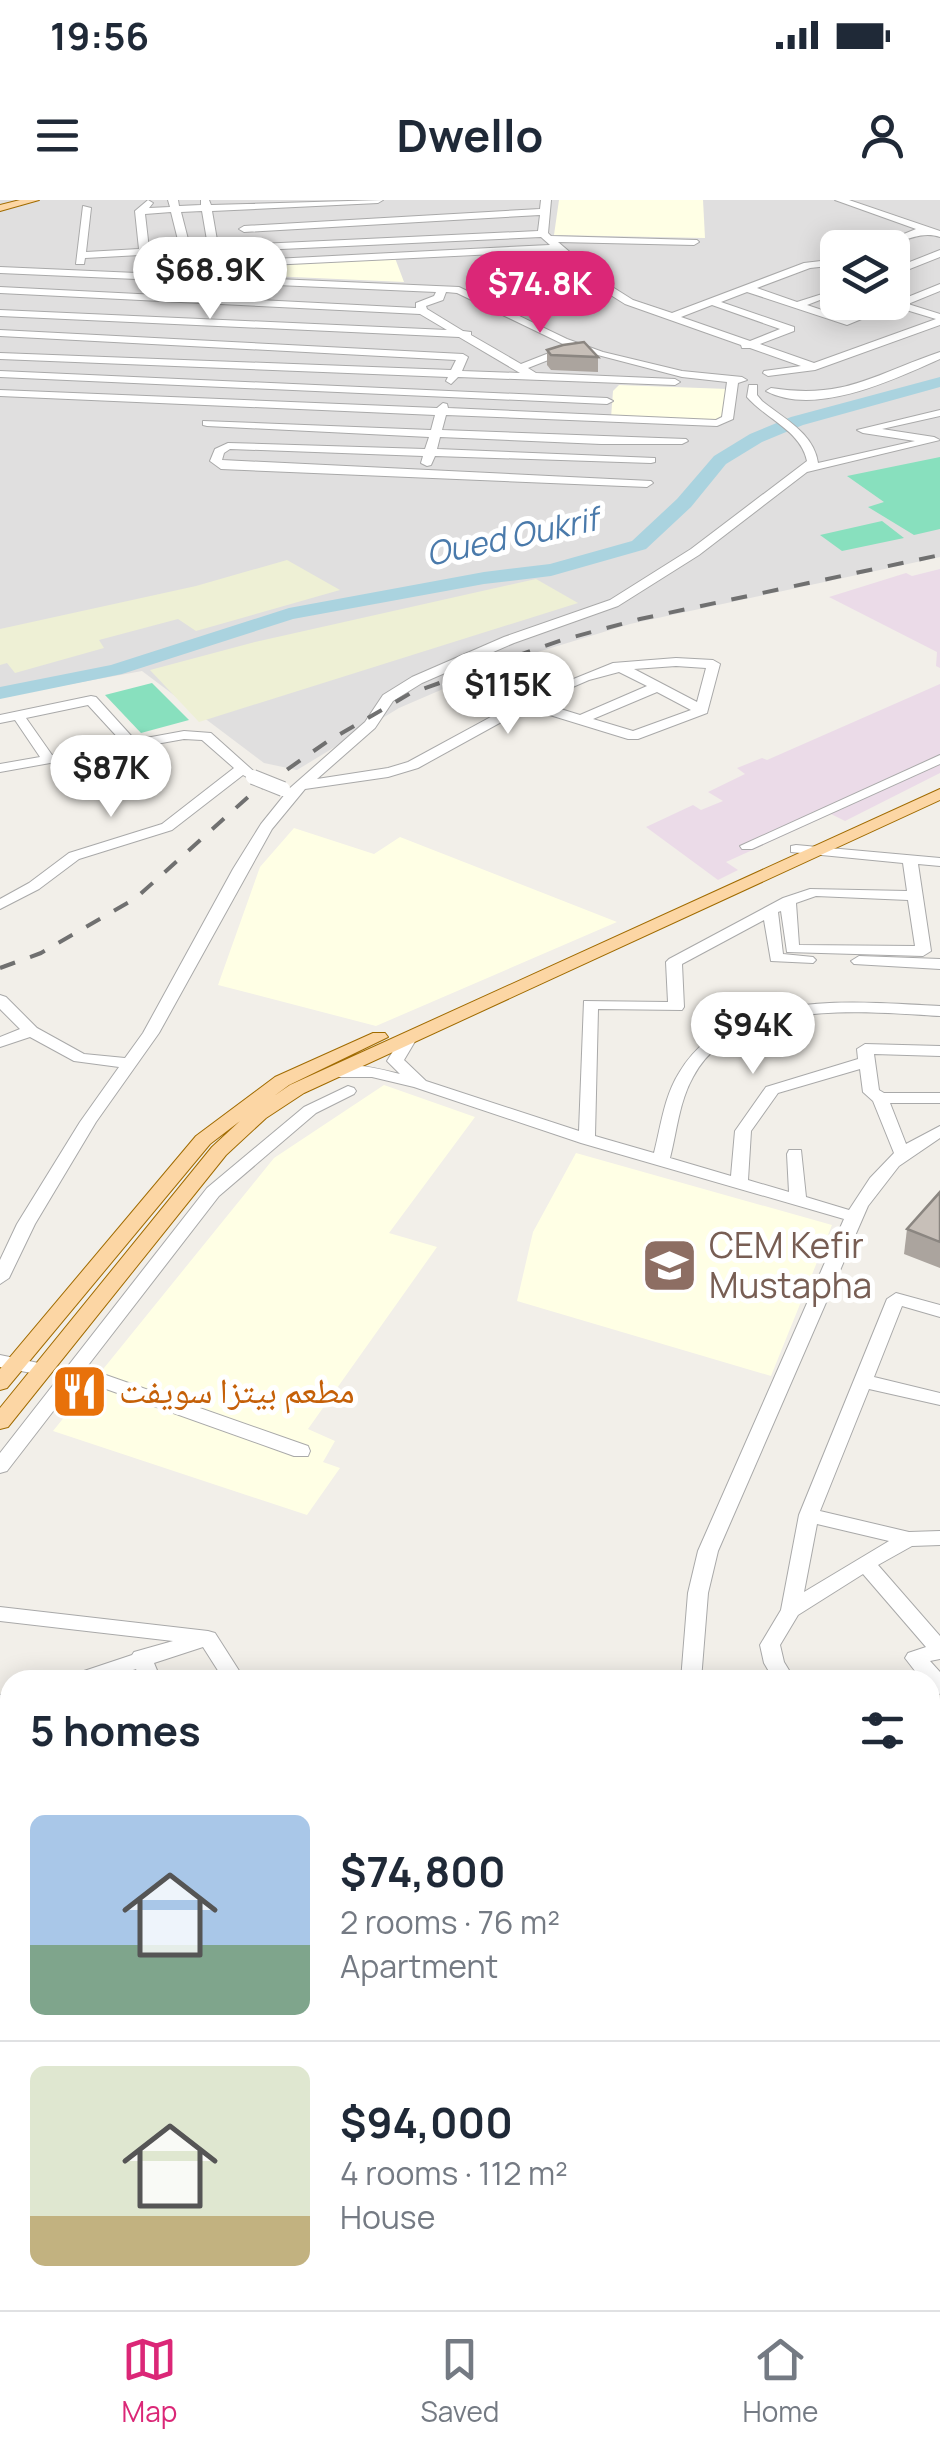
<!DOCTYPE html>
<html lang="en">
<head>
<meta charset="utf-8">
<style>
	:root { --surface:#fff; --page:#f6f6f7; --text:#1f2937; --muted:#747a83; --line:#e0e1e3; --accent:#db2777 }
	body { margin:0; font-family:Manrope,"Noto Naskh Arabic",sans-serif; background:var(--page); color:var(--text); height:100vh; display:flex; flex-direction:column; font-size:38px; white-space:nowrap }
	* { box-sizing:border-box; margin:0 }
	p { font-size:32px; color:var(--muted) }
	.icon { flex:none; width:55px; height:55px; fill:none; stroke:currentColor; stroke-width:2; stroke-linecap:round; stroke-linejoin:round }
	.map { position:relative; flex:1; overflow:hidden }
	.details { position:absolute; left:0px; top:1470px; width:940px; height:640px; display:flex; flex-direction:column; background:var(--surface); border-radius:30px 30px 0 0; box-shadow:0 5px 25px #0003 }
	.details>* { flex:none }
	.tools { position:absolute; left:820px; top:30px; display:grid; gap:20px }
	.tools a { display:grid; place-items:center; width:90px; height:90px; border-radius:15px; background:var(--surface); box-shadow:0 5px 25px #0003; font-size:50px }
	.price { position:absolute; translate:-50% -85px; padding:0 22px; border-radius:35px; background:#fff; color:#222; font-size:32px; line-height:65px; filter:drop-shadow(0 2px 5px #0008) }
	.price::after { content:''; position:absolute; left:50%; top:60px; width:30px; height:22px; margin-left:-15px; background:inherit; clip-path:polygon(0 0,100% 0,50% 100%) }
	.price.current { background:var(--accent); color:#fff }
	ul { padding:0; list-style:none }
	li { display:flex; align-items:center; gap:30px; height:250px; padding:0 30px }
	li+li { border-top:2px solid var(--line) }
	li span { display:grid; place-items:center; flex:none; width:280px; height:200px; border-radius:15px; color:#555 }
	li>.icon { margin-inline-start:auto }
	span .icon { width:120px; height:120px; fill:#fffc; stroke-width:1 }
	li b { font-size:42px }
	h2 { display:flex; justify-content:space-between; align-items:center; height:120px; padding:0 30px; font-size:42px }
	.status { display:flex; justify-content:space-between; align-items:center; height:70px; padding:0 50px; background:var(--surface); direction:ltr }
	.status svg { height:28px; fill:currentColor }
	header { display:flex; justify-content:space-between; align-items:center; height:130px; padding:0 30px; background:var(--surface); font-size:45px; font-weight:700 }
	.menu { display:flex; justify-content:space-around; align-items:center; height:140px; border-top:2px solid var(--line); background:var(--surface); font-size:28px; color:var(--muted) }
	.menu a { display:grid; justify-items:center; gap:5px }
	.menu .current { color:var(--accent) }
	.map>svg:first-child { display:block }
	.residential { fill:#e0dfdf; fill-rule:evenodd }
	.industrial { fill:#ebdbe8 }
	.education { fill:#ffffe5 }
	.farmland { fill:#eef0d5 }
	.pitch { fill:#88e0be }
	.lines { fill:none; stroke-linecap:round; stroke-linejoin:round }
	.river { fill:#aad3df; fill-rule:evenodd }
	.minor-casing { stroke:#a9a9a9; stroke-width:2 }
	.major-casing { stroke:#a06b00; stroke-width:2 }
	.minor { fill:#fff; fill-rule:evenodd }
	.major { fill:#fcd6a4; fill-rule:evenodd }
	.rail { stroke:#707070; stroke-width:4; stroke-dasharray:16 16; stroke-linecap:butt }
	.minor-bridge-casing { stroke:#a9a9a9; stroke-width:16; stroke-linecap:butt }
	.minor-bridge { stroke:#fff; stroke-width:14 }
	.wall { fill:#aba49e }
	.building { fill:#c7bfb8; stroke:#8b8681; stroke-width:2.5 }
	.labels { text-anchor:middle; stroke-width:10; stroke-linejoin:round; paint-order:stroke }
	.far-water-label { font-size:32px; font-style:italic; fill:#4a7aab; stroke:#fff }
	.education-label { font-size:35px; fill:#785e54; stroke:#fff; text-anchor:start }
	.food-label { font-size:35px; fill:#c56008; stroke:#fff; text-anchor:start }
</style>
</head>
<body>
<div class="status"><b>19:56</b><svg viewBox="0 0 49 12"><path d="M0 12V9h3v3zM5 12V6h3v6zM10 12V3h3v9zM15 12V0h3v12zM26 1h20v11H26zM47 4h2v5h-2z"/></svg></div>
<header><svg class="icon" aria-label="menu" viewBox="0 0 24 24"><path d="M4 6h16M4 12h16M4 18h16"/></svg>Dwello<svg class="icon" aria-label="person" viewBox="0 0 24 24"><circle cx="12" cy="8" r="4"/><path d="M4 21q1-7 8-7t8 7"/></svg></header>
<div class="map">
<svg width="940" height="2110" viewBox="0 0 940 2110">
	<rect width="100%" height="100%" fill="#f2efe9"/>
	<g class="residential">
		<path d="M0,0H940V357L630,424L508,461L399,508L297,570L264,563L142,471L0,497ZM838,48H892V102H838Z"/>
		<polygon points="940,1558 940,2110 826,2110 826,2100 930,2100 930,1562"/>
	</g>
	<g class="industrial">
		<polygon points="940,369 940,468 936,466 937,452 829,397 906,373 912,376"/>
		<polygon points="940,484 940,573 845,621 831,614 726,662 738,670 718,680 646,627 693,605 701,610 723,601 708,592 745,574 737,568 762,558 767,560"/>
	</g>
	<g class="education">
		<polygon points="559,0 703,0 705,38 554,35"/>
		<polygon points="395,58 404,82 204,73 206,67"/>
		<polygon points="619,185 728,189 723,223 611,218 613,191"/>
		<polygon points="294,628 374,654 400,637 617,722 376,826 218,785 260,667"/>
		<polygon points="384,885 475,917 389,1033 437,1047 308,1229 335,1241 323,1262 340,1268 307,1315 53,1231 274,958"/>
		<polygon points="576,953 832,1025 771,1176 517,1101 533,1032"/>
	</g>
	<g class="farmland">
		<polygon points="287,360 340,390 196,431 178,419 99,440 104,448 15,473 7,463 0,465 0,429 196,386"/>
		<polygon points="536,379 578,403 199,522 150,470 255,442"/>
	</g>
	<g class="pitch">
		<polygon points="940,257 940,329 914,335 868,307 884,302 847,276"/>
		<polygon points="882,321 904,338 842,351 820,335"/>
		<polygon points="152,483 189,520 141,533 105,495"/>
	</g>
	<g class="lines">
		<polygon class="river" points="940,177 940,187 803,225 762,242 726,264 691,307 646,349 551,376 484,384 293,419 122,474 0,499 0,487 111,465 289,408 484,372 550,364 632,341 677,299 714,256 750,234 791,217"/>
		<defs>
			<g id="minor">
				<path d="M148,0L153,3L149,8L170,7L168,0H178L179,6L201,5V0H209L211,5L383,0L378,3L212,11L218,46L538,31L540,15L244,32L239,29L244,26L540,9L541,0H551L548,33L551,36L697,40L699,42L694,45L558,42L606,83L633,100L672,113L804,63L838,59V65L810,68L757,88L797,102L838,89V93L807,105L846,118L882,102H892V99L898,101L940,84V91L908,104L940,114V125L815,170L768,176L763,173L764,171L801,166L750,148H742L741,145L625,104L598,87L557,51L190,69L185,66L182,53L150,55L151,63L146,66L141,63L140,55L85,58L84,64H76L83,6L91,8L86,52L139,49L135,11ZM202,11L208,46L190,47L181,12ZM171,12L180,48L149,49L145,14ZM541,37L550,45L193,63L192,53ZM747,92L847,125L893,106L936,119L814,163L760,144L794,131V127L721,102ZM712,105L780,129L750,141L681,117Z"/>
				<path d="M835,0H849L940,31V37C916,29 896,48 870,48L916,29Z"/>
				<polygon points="940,50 940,57 892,76 892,69"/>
				<path d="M0,67L459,87L567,139L603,152L682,171L742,177L747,180L738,183L733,219L717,226L446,215L442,230L686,239L688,241L682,244H601L440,237L437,249L655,258V262L651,263L435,256L431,265L427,266L421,263L423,256L230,249L224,253L222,260L651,281L653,283L647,287L221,269L210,261L215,249L228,243L425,249L429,237L207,226L203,225V221L431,230L435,215L0,196V190L437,208L443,203L447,204L448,208L716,220L722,217L727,182L682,177L571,148V151L528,168L536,173L675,179L680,182L675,185L458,177L451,184L446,181L448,177L0,159V153L451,170L456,160L0,136V130L463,154L468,157L462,171L520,173L459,137L0,116V110L447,130L420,114L0,93V87L416,108V103L434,96L436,92L0,73ZM446,92L457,93L567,146L521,164L471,135V132L463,131L427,109L426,106L443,100Z"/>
				<path d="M940,152V159C893,180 815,217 766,191L771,188C844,200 875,174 940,152Z"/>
				<polygon points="0,171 607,198 613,201 607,204 0,177"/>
				<path d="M749,185H757V195L762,201C784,219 814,233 818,263L915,241L863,233L857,230L940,210V216L882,229L934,237L940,240L807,272L699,355L618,406L514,443L422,483L393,501L375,528L317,579L388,568L408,562L524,499L613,463L676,458L713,460L720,464L707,513L638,539H628L527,508L418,568L388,577L305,589L272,629L159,833L96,922L35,1024L9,1078L0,1084V1060L17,1024L80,922L119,867L74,861L30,837L0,847V837L20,829L0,809V795L6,797L37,828L84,854L125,858L143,833L233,669L261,624L290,588L365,522L383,495L412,477L504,437L610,400L691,349L807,261C801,231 766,219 747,197ZM676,466L706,468L697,502L634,469ZM619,472L647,486L580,515L538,502L589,480ZM657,492L691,510L633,531L593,519Z"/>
				<path d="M91,496L96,497L135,540L184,531L211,533L259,576L252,580L243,575L172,630L79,659L39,689L0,709V699L29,683L69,653L162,624L234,568L202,540L184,539L0,572V564L40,557L15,520L0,523V515ZM88,505L122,542L52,555L26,518Z"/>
				<polygon points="940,555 940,564 752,649 742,649 740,646"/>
				<path d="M796,645L940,658V666L918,664L931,751L923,756L787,752L781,711L778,712L783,754L813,757L816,760L813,763L771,761L764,720L682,764L684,807L682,810L598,809L595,936L654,953C661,926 664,897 679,873C730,787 856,802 940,806V816C865,812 735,797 693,877C679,902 677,931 670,958L731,976L735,931L766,887L858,859L857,849L865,844L940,846V856L874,854L879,890L884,893H940V903H890L906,944L940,926V938L899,966L868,1006L718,1351L708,1393L701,1480H681L688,1393L698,1351L844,1019L581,943L414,887L372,877H334L326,872C345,859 379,869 400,874L387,861L403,835L409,833L417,838L404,860L426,881L579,931L584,801L668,802L666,762L669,759L783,698L810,689L907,691L903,663L791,652V646ZM816,696L908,700L915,746L799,745L796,703ZM860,869L863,892L873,901L894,953L870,978L849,1010L806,997L801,950H789L787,954L789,992L748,980L751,931L778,893Z"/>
				<polygon points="859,756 940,759 940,769 854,764 851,761"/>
				<polygon points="348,886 354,888 356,891 354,894 316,913 219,996 86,1168 308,1246 310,1251 308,1256 294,1256 78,1179 7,1271 0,1273 0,1253 207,988 304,907"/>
				<path d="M896,1093L940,1105V1117L902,1106L874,1177L940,1193V1205L869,1189L820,1311L909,1332L940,1331V1345L912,1346L878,1365L940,1436V1459L930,1461L940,1472V1494L933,1491L930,1480H922L905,1458L908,1453L926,1447L863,1374L798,1415L780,1445L784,1462L795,1480H774L764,1463L760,1445L781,1410L799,1315L887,1099ZM817,1324L889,1341L804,1392Z"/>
				<polygon points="0,1155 48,1165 51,1169 42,1175 0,1167"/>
				<polygon points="0,1407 208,1431 215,1433 245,1480 224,1480 203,1447 154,1463 161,1480 141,1480 136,1469 103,1480 69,1480 72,1475 132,1455 134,1452 173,1441 0,1421"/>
				<polygon points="10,1492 10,1508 0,1511 0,1495"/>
				<polygon points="940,1524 940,1540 930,1543 930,1527"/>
				<polygon points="10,1570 10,1586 0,1588 0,1572"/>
				<polygon points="10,1625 10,1643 0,1646 0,1628"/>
				<polygon points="10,1703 10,1721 0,1724 0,1706"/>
				<polygon points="930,1765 940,1768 940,1786 930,1783"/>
				<polygon points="10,1794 10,1814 0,1817 0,1797"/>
				<polygon points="940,1798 940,1818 930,1819 930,1799"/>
				<polygon points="10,1857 10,1877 0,1880 0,1860"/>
				<polygon points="0,1910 10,1916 10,1941 0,1940"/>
				<polygon points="10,2000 10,2022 0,2026 0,2004"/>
				<rect x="439" y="2100" width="26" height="10"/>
				<rect x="708" y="2100" width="26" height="10"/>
			</g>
			<g id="major">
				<polygon points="20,0 39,0 0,11 0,5"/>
				<polygon points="940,589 940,600 304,893 266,918 226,955 8,1227 0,1229 0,1208 212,947 240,921 210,944 7,1188 0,1190 0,1169 196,936 275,877 373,833 385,833 388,837 289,885 274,896 290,885"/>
			</g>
		</defs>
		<use href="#minor" class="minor-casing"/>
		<use href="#major" class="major-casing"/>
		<use href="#minor" class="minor"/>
		<use href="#major" class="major"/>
		<polyline class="rail" points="0,768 41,753 136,698 248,597 328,541 411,493 562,440 640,419 940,355"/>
		<defs>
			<polyline id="minor-bridge" points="253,577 283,589"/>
		</defs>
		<use href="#minor-bridge" class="minor-bridge-casing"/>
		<use href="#minor-bridge" class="minor-bridge"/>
	</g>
	<g class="wall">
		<polygon points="547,150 598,157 598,172 551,170 547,165"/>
		<polygon points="940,992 940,1068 904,1054 907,1029"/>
	</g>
	<g class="building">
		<polygon points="584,142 598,157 551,155 547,150 563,145"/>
		<polygon points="940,992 940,1042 907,1029"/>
	</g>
	<defs>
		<symbol id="school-square" viewBox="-11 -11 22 22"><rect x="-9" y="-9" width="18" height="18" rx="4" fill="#8d6e63" stroke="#fff"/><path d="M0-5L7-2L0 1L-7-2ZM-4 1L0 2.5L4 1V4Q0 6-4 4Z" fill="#fff"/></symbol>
		<symbol id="restaurant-square" viewBox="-11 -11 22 22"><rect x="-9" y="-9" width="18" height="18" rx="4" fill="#e8710a" stroke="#fff"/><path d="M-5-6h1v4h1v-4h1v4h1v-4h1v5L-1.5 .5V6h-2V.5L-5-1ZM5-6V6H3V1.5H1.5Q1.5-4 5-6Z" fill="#fff"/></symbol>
	</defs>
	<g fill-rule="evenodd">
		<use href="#school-square" x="638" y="1034" width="63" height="63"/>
		<use href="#restaurant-square" x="48" y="1160" width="63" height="63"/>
	</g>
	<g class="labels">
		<g class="far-water-label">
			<text transform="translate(512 337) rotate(-12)" y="11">Oued Oukrif</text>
		</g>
		<g class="education-label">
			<text x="709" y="1058">CEM Kefir<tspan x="709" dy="40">Mustapha</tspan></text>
		</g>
		<g class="food-label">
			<text x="119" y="1203">مطعم بيتزا سويفت</text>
		</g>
	</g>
</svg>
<div class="tools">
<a><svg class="icon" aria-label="layers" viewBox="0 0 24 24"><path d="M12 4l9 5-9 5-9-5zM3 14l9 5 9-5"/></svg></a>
</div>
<b class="price" style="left:210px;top:122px">$68.9K</b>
<b class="price current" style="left:540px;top:136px">$74.8K</b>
<b class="price" style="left:508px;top:537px">$115K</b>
<b class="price" style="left:111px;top:620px">$87K</b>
<b class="price" style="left:753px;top:877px">$94K</b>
<section class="details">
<h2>5 homes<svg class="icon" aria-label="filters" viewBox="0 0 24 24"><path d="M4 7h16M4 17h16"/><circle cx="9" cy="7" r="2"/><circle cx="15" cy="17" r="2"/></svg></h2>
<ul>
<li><span style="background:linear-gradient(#a9c7e8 65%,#7fa58c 0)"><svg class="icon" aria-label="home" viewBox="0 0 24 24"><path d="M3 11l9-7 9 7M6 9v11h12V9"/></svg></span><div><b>$74,800</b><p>2 rooms · 76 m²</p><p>Apartment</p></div></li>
<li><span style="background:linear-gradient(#dfe7d0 75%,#c2b280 0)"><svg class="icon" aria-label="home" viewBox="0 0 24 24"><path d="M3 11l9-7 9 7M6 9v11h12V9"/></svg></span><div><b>$94,000</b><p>4 rooms · 112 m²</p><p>House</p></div></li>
</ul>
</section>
</div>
<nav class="menu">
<a class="current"><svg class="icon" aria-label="map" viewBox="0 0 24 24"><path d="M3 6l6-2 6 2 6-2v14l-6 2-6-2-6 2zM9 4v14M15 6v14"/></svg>Map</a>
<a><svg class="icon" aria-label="saved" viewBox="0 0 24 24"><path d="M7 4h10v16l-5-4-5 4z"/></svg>Saved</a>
<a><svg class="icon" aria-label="home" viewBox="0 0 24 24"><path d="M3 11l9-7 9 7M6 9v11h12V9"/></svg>Home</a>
</nav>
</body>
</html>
